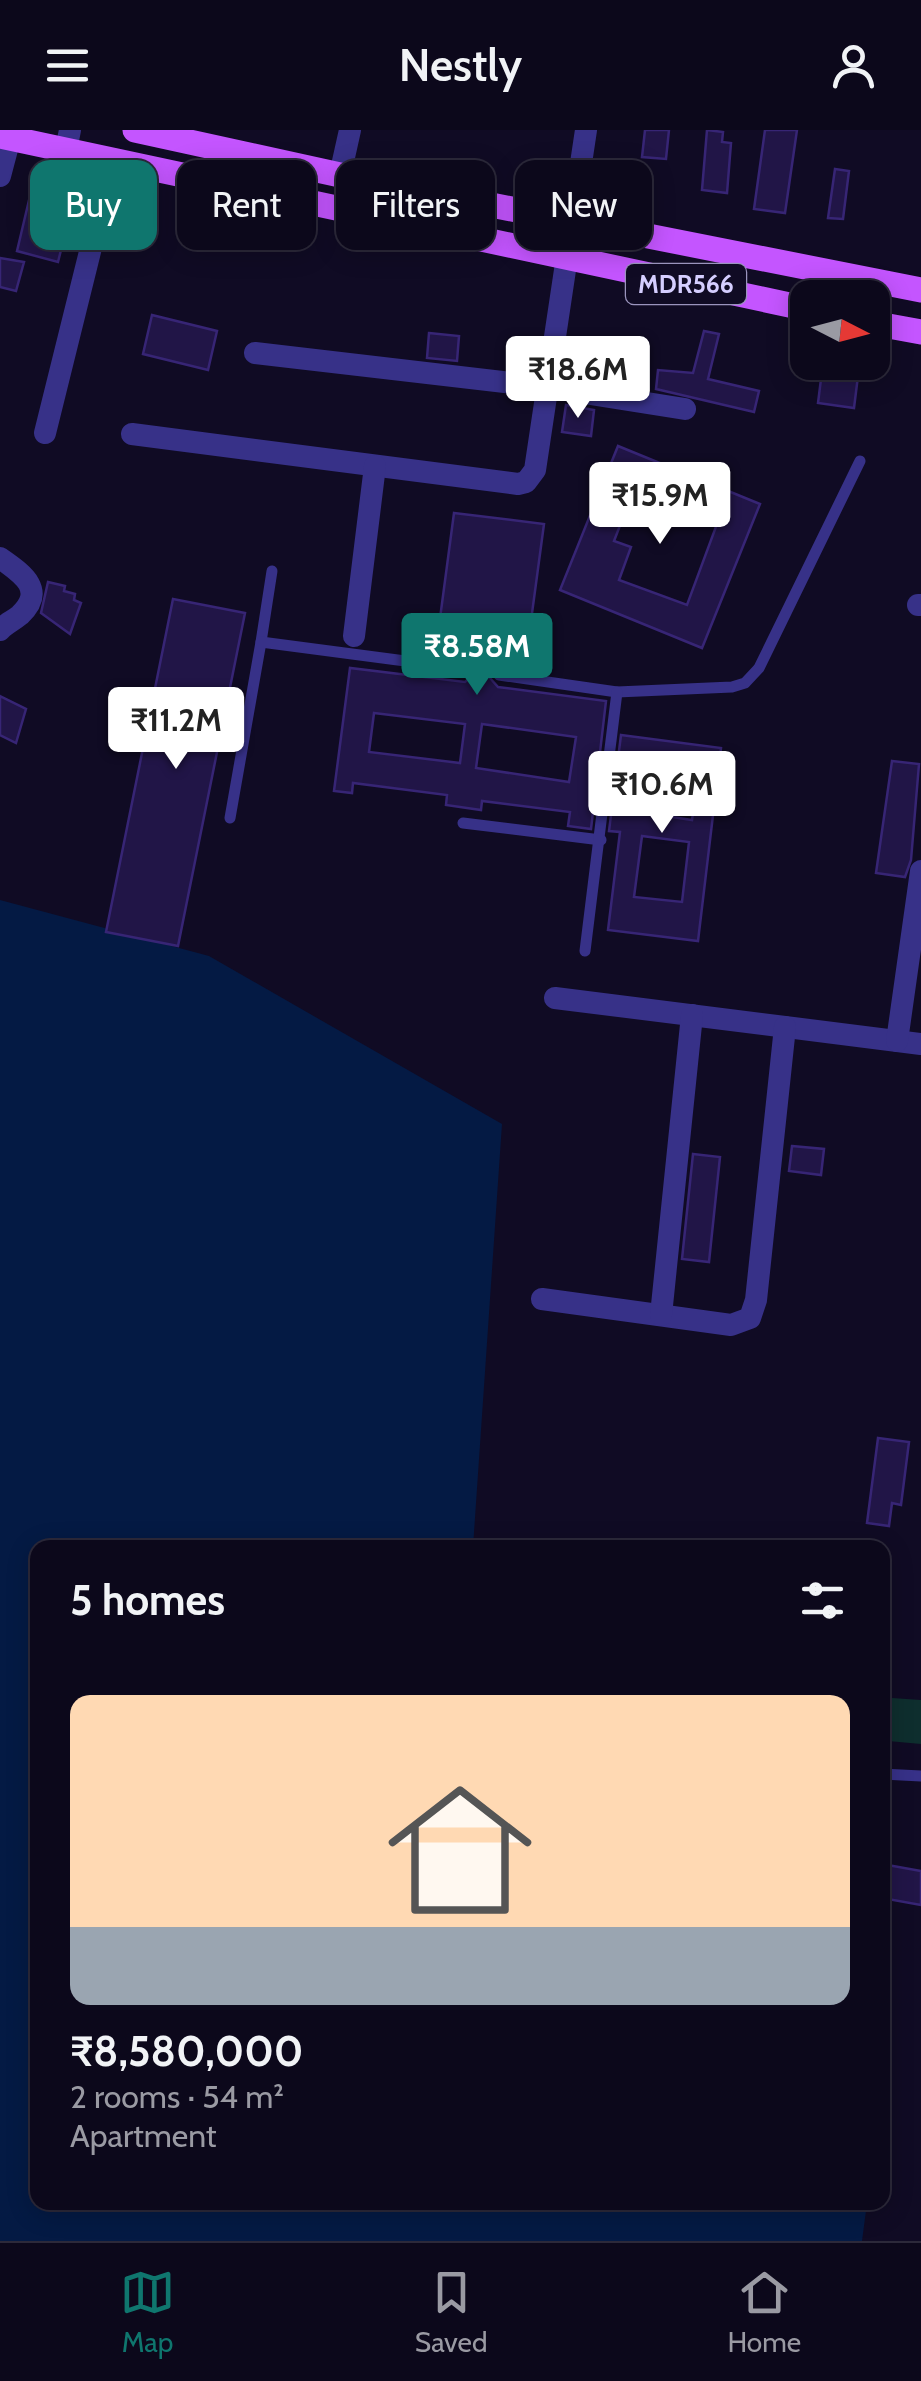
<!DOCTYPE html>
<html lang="en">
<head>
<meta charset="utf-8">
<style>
	:root { --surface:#0c081b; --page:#151124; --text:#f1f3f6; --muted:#9a9aa3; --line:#2c293a; --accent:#0f766e }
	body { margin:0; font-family:Cabin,sans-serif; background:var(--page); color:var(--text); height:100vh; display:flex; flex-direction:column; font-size:38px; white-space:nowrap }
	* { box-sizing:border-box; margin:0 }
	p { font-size:32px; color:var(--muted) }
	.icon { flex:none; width:55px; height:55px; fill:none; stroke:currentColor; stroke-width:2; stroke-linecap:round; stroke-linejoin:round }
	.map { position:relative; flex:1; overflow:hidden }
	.side { position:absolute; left:30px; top:1410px; width:860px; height:670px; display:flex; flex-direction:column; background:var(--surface); border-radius:20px; box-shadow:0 5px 25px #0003,0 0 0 2px var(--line) }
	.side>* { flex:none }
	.top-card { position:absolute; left:30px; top:30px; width:862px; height:90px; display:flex; gap:20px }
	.needle { width:65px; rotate:96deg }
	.buttons { position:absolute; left:790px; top:150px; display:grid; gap:20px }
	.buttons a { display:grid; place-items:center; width:100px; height:100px; border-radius:20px; background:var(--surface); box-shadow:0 5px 25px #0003,0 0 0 2px var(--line); font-size:50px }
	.price { position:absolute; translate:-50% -85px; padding:0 22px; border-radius:10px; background:#fff; color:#222; font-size:32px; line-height:65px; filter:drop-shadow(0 2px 5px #0008) }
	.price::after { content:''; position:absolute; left:50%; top:60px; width:30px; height:22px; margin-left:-15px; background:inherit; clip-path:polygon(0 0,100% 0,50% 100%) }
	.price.current { background:var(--accent); color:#fff }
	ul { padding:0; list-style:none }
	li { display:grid; align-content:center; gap:20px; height:530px; padding:0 40px }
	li+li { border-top:2px solid var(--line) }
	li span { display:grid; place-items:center; height:310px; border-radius:20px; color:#555 }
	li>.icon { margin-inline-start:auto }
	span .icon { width:180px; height:180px; fill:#fffc; stroke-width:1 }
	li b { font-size:42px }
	h2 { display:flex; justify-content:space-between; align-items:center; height:120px; padding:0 40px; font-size:42px }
	.chip { padding:0 35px; border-radius:20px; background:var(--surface); box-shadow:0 5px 25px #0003,0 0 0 2px var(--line); font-size:35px; line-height:90px }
	.chip.current { background:var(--accent); color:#fff }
	header { display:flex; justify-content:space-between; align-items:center; height:130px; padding:0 40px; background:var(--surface); font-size:45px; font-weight:600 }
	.dock { display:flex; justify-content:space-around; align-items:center; height:140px; border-top:2px solid var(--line); background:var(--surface); font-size:28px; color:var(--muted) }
	.dock a { display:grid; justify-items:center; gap:5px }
	.dock .current { color:var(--accent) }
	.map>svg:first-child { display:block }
	.green { fill:#0e2e2e }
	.water { fill:#041a44 }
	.building { fill:#211547; stroke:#372575; stroke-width:2.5; fill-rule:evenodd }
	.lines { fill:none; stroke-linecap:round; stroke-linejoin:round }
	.service { stroke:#373188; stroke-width:11 }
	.minor { stroke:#373188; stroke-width:22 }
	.primary { stroke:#c455ff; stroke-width:25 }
	.labels { text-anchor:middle; stroke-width:8; stroke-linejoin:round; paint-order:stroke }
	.shield { fill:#100b24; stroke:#9a94bd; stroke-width:2.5 }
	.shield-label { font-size:25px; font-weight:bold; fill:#d5ceff }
</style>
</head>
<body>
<header><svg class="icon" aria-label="menu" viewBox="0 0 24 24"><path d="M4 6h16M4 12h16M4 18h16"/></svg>Nestly<svg class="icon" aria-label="person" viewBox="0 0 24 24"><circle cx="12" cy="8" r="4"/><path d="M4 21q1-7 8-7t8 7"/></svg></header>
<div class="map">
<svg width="921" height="2111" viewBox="0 0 921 2111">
	<rect width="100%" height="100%" fill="#100b24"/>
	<polygon class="green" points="892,1568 921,1570 921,1614 888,1611"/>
	<polygon class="water" points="0,770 209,826 502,994 473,1417 38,1418 38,2072 867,2073 862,2111 0,2111"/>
	<g class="building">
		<polygon points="645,0 669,0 666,29 642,27"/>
		<polygon points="707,0 723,2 722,12 731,13 727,63 702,60"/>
		<polygon points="765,0 797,0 785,83 754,79"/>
		<polygon points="835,39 849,41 843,89 828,88"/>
		<polygon points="30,66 49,70 44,103 64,108 58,132 17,121"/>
		<polygon points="0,128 24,132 16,161 0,157"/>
		<polygon points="152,185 217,201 208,240 143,224"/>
		<polygon points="704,201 719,204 708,249 759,261 754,282 656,259 658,240 693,243"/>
		<polygon points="429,203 459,206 457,231 427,228"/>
		<polygon points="822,241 858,246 854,278 818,273"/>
		<polygon points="566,275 594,280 591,306 562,302"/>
		<path d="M618,316L760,374L702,518L560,460ZM633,362L717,394L687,475L619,450L631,417L614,411Z"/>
		<path d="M454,383L544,394L526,528L501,524L500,536L492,539L490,548L498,557L606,571L591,699L568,696L570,682L482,671L481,680L446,675L447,665L353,653L352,663L334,661L350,538L465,552L474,544V535L467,530L469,515L437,511ZM374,583L465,594L460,633L369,622ZM482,594L576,607L569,652L476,638Z"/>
		<polygon points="48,452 65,456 64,461 75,464 74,470 81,473 70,504 41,483"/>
		<polygon points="173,469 245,483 178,816 106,802"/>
		<polygon points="0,566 26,579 16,613 0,605"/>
		<path d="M621,605L721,618L698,811L608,800L620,702L609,701ZM654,630L700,637L692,690L646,683ZM642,706L689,712L682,772L634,767Z"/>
		<polygon points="892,631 919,634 911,730 905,747 876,743"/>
		<polygon points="792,1016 824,1019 821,1045 789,1041"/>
		<polygon points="693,1024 720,1027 709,1132 682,1129"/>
		<polygon points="878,1308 909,1312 901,1375 892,1373 889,1396 867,1393"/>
		<polygon points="882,1734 921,1741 921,1775 882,1768"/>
	</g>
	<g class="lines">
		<g class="service">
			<polyline points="261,512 272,441"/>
			<polyline points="499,545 617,562 732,557 745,553 759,538 860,331"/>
			<polyline points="230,688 261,512 466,539"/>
			<polyline points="463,693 601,710"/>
			<polyline points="585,821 617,562"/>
			<polyline points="882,1644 921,1646"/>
		</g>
		<g class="minor">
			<polyline points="66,20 70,0"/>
			<polyline points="340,45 350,0"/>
			<polyline points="0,46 10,8"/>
			<polyline points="255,223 546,257 685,279"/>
			<polyline points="45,303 113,29"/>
			<polyline points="132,304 518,354 526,352 535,340 586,0"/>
			<path d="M0,428C21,443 47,459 20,485C13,491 6,493 0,500"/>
			<polyline points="918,475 921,475"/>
			<polyline points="354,506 375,336"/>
			<polyline points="555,868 921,914"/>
			<polyline points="897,911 921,741"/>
			<polyline points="542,1169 731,1195 750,1188 756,1170 785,897"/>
			<polyline points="661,1185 692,885"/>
		</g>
		<g class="primary">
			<polyline points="135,0 340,45 921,160"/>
			<polyline points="0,6 808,179"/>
			<polyline points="872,193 921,202"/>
		</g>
	</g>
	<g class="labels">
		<rect class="shield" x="626" y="134" width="120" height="40" rx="8"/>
		<g class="shield-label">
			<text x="686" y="163">MDR566</text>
		</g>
	</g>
</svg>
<div class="buttons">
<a><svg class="needle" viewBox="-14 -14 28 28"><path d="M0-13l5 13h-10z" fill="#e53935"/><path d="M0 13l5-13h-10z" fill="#9a9aa3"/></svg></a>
</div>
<b class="price" style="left:578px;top:291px">₹18.6M</b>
<b class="price" style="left:660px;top:417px">₹15.9M</b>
<b class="price current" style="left:477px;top:568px">₹8.58M</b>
<b class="price" style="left:176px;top:642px">₹11.2M</b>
<b class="price" style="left:662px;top:706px">₹10.6M</b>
<div class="top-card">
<a class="chip current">Buy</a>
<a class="chip">Rent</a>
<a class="chip">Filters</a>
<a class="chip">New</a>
</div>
<section class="side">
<h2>5 homes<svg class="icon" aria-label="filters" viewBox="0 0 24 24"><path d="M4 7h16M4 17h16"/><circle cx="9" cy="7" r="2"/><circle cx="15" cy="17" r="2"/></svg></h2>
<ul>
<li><span style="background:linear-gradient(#ffd9b3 75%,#9aa5b1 0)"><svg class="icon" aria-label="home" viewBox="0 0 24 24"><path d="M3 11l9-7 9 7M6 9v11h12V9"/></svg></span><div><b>₹8,580,000</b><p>2 rooms · 54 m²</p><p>Apartment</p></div></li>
</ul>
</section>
</div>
<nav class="dock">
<a class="current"><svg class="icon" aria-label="map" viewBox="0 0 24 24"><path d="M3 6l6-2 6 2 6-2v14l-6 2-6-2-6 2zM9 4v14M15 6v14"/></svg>Map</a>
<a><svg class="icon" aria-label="saved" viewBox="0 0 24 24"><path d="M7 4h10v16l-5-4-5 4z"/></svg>Saved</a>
<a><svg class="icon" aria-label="home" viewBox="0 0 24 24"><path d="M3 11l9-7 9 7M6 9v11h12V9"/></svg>Home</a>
</nav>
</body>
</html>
